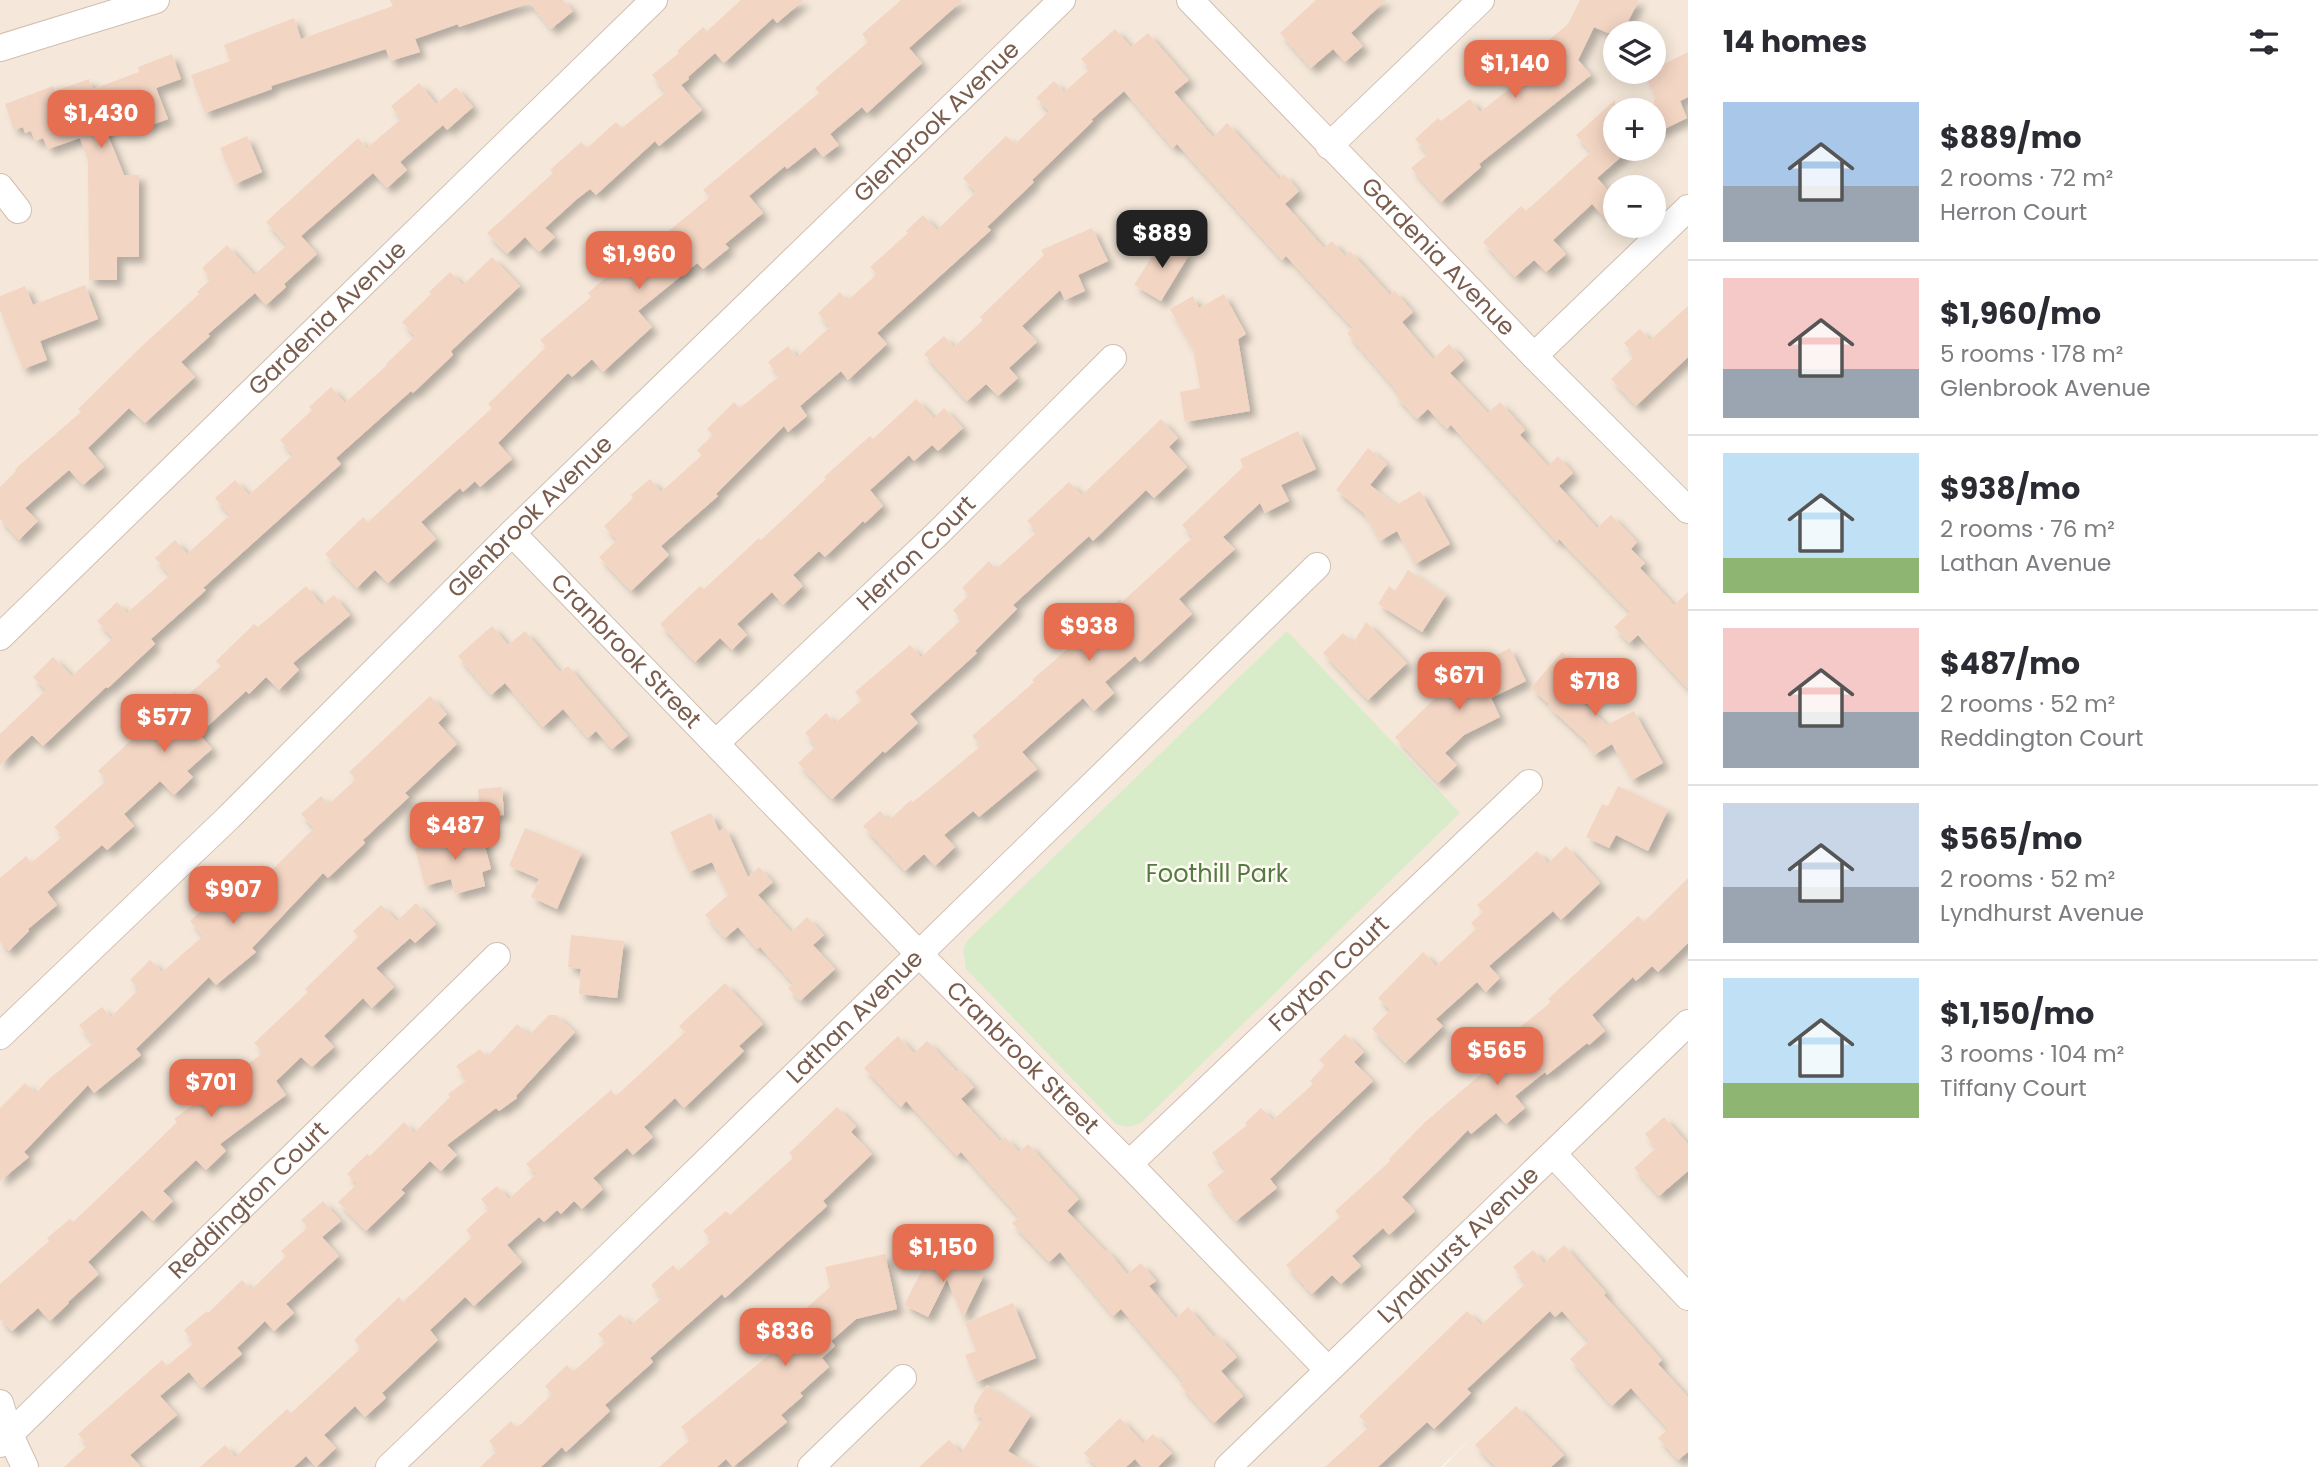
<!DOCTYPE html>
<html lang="en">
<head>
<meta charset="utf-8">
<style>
	:root { --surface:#fff; --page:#f2f2f3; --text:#2b2b33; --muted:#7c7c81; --line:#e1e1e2; --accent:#e76f51 }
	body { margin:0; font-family:Poppins,sans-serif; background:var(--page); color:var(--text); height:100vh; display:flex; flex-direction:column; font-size:26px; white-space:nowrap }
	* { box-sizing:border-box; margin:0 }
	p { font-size:23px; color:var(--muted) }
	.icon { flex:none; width:38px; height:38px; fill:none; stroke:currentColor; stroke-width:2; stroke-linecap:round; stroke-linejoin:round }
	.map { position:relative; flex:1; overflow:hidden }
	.drawer { display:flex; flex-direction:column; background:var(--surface); width:630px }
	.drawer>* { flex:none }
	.fabs { position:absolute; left:1603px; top:21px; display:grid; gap:14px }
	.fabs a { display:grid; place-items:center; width:63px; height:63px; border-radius:50%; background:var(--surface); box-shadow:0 4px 18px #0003; font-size:35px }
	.price { position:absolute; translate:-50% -60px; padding:0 16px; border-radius:14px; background:var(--accent); color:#fff; font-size:23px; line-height:46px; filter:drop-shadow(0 2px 4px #0008) }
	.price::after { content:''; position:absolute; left:50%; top:42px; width:21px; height:16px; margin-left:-10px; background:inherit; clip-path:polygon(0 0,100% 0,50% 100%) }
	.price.active { background:#222; color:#fff }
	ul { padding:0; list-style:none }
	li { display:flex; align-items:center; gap:21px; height:175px; padding:0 35px }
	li+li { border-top:2px solid var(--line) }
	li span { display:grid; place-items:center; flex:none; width:196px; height:140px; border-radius:0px; color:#555 }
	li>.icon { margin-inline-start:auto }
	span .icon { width:84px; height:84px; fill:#fffc; stroke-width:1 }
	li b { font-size:30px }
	h2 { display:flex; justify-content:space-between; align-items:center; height:84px; padding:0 35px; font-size:30px }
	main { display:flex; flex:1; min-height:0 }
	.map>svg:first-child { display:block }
	.residential { fill:#f5e8da; fill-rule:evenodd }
	.green { fill:#d8ecc9 }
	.building { fill:#f3d5c3; filter:url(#shadow) }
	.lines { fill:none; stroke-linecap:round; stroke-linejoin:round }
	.street-casing { stroke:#d1beb0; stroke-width:28 }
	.street { stroke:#fff; stroke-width:26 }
	.labels { text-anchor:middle; stroke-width:5; stroke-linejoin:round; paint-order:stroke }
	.street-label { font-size:24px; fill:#7a5c4d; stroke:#fffaf3 }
	.park-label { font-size:24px; fill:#537a41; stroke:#fffaf3 }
</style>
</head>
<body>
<main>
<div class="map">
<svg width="1688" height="1467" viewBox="0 0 1688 1467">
	<defs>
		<filter id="shadow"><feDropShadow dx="6" dy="6" stdDeviation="3.5" flood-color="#0004"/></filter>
	</defs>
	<rect width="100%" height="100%" fill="#fdf6ec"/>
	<path class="residential" d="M0,0H1688V1467H1443L1472,1437L1441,1467H0ZM1615,33H1654V72H1615ZM1615,110H1654V149H1615ZM1615,187H1654V226H1615Z"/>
	<path class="green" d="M1287,631L1460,813L1142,1122C1132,1127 1126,1128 1116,1124L966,969L963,950L967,941Z"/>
	<g class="building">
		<polygon points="390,0 563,0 573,11 551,29 530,3 459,27 458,24 415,39 420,52 390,61 386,49 271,86 272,89 205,113 191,75 230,61 224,45 294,18 301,39 393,6"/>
		<polygon points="741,0 804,0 777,23 773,18 724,63 715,53 688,77 689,79 681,85 702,110 659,146 655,141 596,195 590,189 577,199 545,228 555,237 539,252 525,237 507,254 487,233 553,173 550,170 581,142 587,148 616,122 622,128 666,92 652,75 679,53 677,51 703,27 707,31"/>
		<polygon points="901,0 963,0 909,48 922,63 867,113 862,107 830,134 839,145 823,157 815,147 787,169 785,166 749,196 763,213 725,244 729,248 703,269 697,263 638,311 652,327 603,372 592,359 572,377 568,373 498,443 512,459 480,487 475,481 463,492 460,488 421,522 436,539 388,583 375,570 357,588 325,554 363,517 368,522 492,408 488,404 546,347 540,340 591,297 588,293 635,252 638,256 710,197 703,190 819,93 815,88 868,42 862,34"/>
		<polygon points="1316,0 1386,0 1351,33 1363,46 1345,62 1333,49 1311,68 1280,33"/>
		<polygon points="1580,0 1639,0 1622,33 1608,33 1594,27 1578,60 1591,75 1479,164 1481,167 1441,202 1411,168 1428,154 1415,139 1438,118 1441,121 1470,99 1480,112 1523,78 1511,63 1526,51 1530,56 1568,24"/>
		<polygon points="1115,29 1131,47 1148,33 1189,80 1174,92 1213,137 1227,123 1279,179 1284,174 1299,191 1285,204 1324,248 1332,241 1345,256 1350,251 1390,295 1395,291 1413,312 1402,322 1433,359 1449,344 1464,360 1450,373 1488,413 1500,402 1525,430 1520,435 1548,466 1558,456 1573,473 1559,486 1597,528 1611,515 1637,542 1631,549 1645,563 1640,568 1674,605 1688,592 1688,689 1638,635 1629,643 1614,627 1630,612 1559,539 1557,542 1451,425 1447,429 1428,409 1417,419 1395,395 1398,392 1347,333 1353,328 1286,256 1282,260 1177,144 1173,148 1124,91 1091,120 1093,121 1032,180 1034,182 987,227 991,230 877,333 887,344 848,380 841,371 800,406 807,416 788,432 784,426 716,494 718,496 661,546 669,555 631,591 599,557 617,540 604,526 633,498 631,495 650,479 661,492 702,455 697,450 713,435 707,429 734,402 740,408 779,376 768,362 788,346 797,357 830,327 818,313 840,292 847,301 877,274 870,267 908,233 906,231 923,215 937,230 976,192 963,178 1006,136 1015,144 1049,111 1036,98 1054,81 1064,92 1090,69 1081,59"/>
		<polygon points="1688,52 1688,97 1680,101 1687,118 1654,134 1654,100 1656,99 1644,73 1654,72 1654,69"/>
		<polygon points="172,54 181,79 156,88 168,119 146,127 140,114 105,128 124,175 139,175 139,257 117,257 117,280 89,280 88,160 80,138 48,149 43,138 35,141 31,131 25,133 23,127 14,130 5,104 53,86 55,91 89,79 93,89 139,72 138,67"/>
		<polygon points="419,83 436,104 456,87 473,107 447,130 443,125 400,162 407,170 387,188 373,173 301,236 317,254 284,284 286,287 266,305 255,293 208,334 210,336 181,362 195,377 145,423 129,408 88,448 104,467 83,485 69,470 25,508 38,521 19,540 0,519 0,487 16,471 15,469 81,412 78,409 144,344 199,294 197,292 211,279 202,268 227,245 254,275 287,245 266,222 358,138 367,148 401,119 391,106"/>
		<polygon points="1615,100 1615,149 1630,149 1597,178 1615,198 1615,209 1605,218 1592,204 1553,240 1566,254 1546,272 1534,260 1515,277 1483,242 1521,206 1526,211 1591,152 1576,135"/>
		<polygon points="247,136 262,172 235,184 220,148"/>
		<polygon points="1092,228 1108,261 1078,275 1085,291 1065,300 1060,290 1022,326 1037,342 1009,368 1018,378 998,396 986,384 967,401 924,354 944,336 954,347 983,320 980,317 1044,255 1041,250"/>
		<polygon points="1163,239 1189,255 1161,301 1134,285"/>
		<polygon points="492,257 520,286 451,351 453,355 413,393 411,391 336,458 341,464 203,588 206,590 151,639 155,644 108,688 106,687 43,746 32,735 0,765 0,734 46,690 33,677 53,657 72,676 113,638 97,621 117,602 127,613 170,575 155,558 175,540 187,554 230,515 215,498 235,480 249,495 293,455 280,440 312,410 309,407 331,387 345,403 387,365 386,364 415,336 402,322 431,294 429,292 450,272 463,285"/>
		<polygon points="85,285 98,319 40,341 47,360 23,369 0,310 0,296 25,286 33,305"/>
		<polygon points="1224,294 1246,334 1238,339 1250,411 1185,422 1180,392 1200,388 1193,349 1170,309 1193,296 1199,308"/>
		<polygon points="1688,306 1688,357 1636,406 1611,379 1635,356 1624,343 1640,329 1650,340"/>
		<polygon points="916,399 934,418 944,408 963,428 938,451 932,445 914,461 909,455 870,490 883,506 865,523 863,521 825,557 819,551 793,575 803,586 783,605 772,592 737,624 747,635 732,650 720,638 695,662 660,624 700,586 704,589 759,538 761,540 826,479 824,477 870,436 873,439"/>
		<polygon points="1161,419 1178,438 1169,447 1187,467 1154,498 1146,490 1093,541 1089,536 1013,605 1017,609 975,651 977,653 910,714 918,723 885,753 883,751 832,799 798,763 816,746 805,733 826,713 835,723 862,700 855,692 910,645 921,657 962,619 953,610 969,595 962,588 989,561 996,569 1037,532 1027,521 1069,482 1082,495"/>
		<polygon points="1298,431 1316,469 1281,485 1289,501 1265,513 1260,503 1223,537 1235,549 1179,599 1192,614 1140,662 1135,656 1105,682 1114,693 1094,711 1083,698 1022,752 1037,769 979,817 973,811 944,835 955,847 935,866 924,854 905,871 863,826 880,811 889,820 911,800 913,802 981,746 972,736 1034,682 1032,680 1085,634 1083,632 1120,599 1122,602 1193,537 1182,525 1243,467 1240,459"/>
		<polygon points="1368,448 1387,464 1370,485 1396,505 1420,491 1450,544 1415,564 1397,531 1380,541 1364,513 1336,490"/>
		<polygon points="1408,570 1446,595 1422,632 1378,604 1389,586 1395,591"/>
		<polygon points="306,586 322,605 334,595 350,615 293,663 299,670 279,690 266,677 249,694 246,691 199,734 212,749 187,771 193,777 174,795 160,781 124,814 134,826 107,850 102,845 47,892 57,905 28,929 29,931 9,951 0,942 0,878 26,856 31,863 63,836 54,827 107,780 98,771 158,715 154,711 175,692 182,700 221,666 216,661 254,624 258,627"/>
		<polygon points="1366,622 1407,663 1368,700 1323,653 1343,633 1353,643"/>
		<polygon points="492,626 508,645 525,631 560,672 568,666 628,736 612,749 596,731 588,738 563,709 543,727 505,683 491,695 458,656"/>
		<polygon points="1510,648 1526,681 1491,698 1500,717 1464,735 1445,753 1457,765 1438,783 1395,737 1454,680 1453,677"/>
		<polygon points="1562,652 1595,681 1579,699 1607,725 1634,711 1663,763 1632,780 1612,744 1594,755 1586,741 1548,706 1549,704 1531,688"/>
		<polygon points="430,696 447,714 438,723 457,744 405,793 409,797 363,840 365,843 328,878 323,873 252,948 256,952 216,985 209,977 136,1049 141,1055 94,1093 88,1085 24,1152 29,1157 0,1181 0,1108 25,1083 36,1093 50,1078 94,1043 79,1025 102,1007 111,1017 139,989 130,980 150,960 162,972 203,936 190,921 238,876 252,890 314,828 301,814 321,796 329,804 356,779 349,772"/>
		<polygon points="1618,786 1668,810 1648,851 1616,835 1609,848 1586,837 1602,804 1608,806"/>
		<polygon points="502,787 504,815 480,816 478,789"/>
		<polygon points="711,813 719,831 726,828 748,877 759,867 773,882 758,895 791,932 807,917 824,935 813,945 835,969 800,1001 788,988 793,983 760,947 757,949 738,927 725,938 705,915 728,895 712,862 689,872 670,832"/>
		<polygon points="525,828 582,852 557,909 531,897 539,879 509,866"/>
		<polygon points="481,831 491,869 482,872 485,886 455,894 451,879 425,886 415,848"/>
		<polygon points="1566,846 1600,883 1561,920 1553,911 1489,966 1500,978 1486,992 1477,982 1436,1019 1443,1026 1405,1063 1372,1029 1390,1010 1378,998 1423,952 1436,966 1476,929 1471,923 1483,912 1477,905 1537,851 1548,863"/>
		<polygon points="1688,878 1688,943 1658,972 1652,966 1636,981 1633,977 1592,1015 1605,1031 1589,1045 1587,1043 1547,1075 1545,1072 1515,1096 1525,1108 1506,1124 1496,1113 1471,1134 1468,1130 1402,1197 1415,1211 1389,1235 1383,1228 1352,1256 1361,1266 1341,1284 1332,1275 1312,1294 1286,1265 1340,1217 1335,1211 1390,1161 1389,1159 1424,1123 1502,1056 1495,1048 1551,1002 1548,999 1638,916 1644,922"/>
		<polygon points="416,903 436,924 415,943 410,938 376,968 394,987 372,1008 363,998 324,1036 334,1047 312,1067 301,1057 276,1081 286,1095 220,1144 226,1151 206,1170 196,1160 163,1191 173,1201 153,1221 142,1210 88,1262 99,1274 68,1302 69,1303 50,1321 38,1308 12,1331 0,1319 0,1284 49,1241 47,1238 70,1219 73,1222 135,1163 177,1122 174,1119 263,1053 254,1043 308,992 305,989 358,937 353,931 381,905 397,921"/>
		<polygon points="571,935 624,941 617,998 579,994 581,969 568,967"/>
		<polygon points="725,983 763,1024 739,1046 744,1051 684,1108 675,1098 644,1127 653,1137 633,1155 627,1148 593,1178 603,1189 582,1209 574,1201 561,1214 557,1210 544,1222 539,1217 507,1245 522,1262 474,1306 465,1297 430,1330 438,1340 382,1393 386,1398 365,1417 355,1406 324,1435 336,1448 316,1467 306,1456 294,1467 200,1467 225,1445 235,1457 287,1409 291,1413 361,1348 354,1340 399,1297 403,1302 472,1237 466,1230 489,1209 481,1199 497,1186 509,1199 536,1174 526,1164 611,1090 616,1096 685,1032 679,1026"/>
		<polygon points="549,1015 556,1015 575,1032 516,1096 517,1098 499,1111 496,1108 447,1145 457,1155 441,1171 430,1161 401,1190 405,1193 366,1231 338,1202 357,1184 347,1174 367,1154 370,1156 404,1122 414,1133 450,1097 448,1094 467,1080 456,1066 480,1049 487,1057 517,1024 529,1035"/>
		<polygon points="1345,1034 1364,1052 1354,1062 1373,1081 1270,1179 1277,1188 1236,1221 1207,1185 1226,1170 1212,1153 1247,1125 1245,1123 1261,1108 1273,1120 1313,1084 1310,1081 1325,1065 1319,1060"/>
		<polygon points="898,1036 914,1053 927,1041 957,1072 958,1070 974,1087 961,1099 1000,1141 1005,1137 1019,1152 1028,1144 1079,1199 1067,1211 1105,1251 1107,1250 1127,1274 1141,1263 1156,1281 1149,1286 1176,1318 1188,1307 1214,1337 1217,1335 1237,1357 1221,1371 1243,1396 1214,1423 1180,1385 1184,1382 1121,1309 1113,1316 1060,1252 1049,1262 1012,1223 1019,1217 961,1152 957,1156 906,1101 901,1107 864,1068"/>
		<polygon points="837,1107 856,1126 851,1132 872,1154 823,1201 827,1206 725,1298 722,1294 650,1358 653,1362 605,1405 610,1411 566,1452 562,1447 541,1467 480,1467 497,1451 489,1441 511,1421 517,1428 552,1394 545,1386 567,1365 573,1372 606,1342 598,1334 620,1314 631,1325 662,1298 651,1285 673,1265 678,1271 712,1240 703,1231 726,1211 730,1215 793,1158 789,1153"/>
		<polygon points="1664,1117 1688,1144 1688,1171 1659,1196 1634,1168 1656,1148 1645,1134"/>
		<polygon points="323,1201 341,1221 322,1237 339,1256 286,1304 294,1313 274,1331 265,1321 237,1348 242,1354 202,1388 189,1372 160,1396 177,1415 130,1455 141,1467 64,1467 88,1445 78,1434 162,1360 167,1366 194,1343 184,1330 207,1311 208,1313 242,1280 251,1290 286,1256 281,1251 308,1227 301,1220"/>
		<polygon points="1564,1245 1606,1293 1604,1295 1662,1360 1658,1364 1688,1397 1688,1452 1678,1460 1658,1438 1668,1429 1631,1388 1612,1406 1570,1359 1589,1341 1562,1311 1555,1317 1550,1311 1467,1389 1471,1393 1434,1429 1427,1422 1378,1467 1325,1467 1369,1427 1359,1416 1467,1311 1481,1325 1526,1283 1513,1267 1533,1250 1544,1263"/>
		<polygon points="933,1249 984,1275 963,1318 947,1279 928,1317 904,1305"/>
		<polygon points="885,1254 897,1309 856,1319 831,1341 835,1346 822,1358 829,1367 800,1393 803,1396 781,1415 787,1422 733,1467 726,1459 717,1467 659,1467 691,1439 681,1427 780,1346 773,1338 830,1287 825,1267"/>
		<polygon points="1013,1303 1036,1358 976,1382 965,1355 976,1351 965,1323"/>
		<polygon points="987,1385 1031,1415 1008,1451 1033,1467 919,1467 949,1440 961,1453 983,1419 974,1413 974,1406"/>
		<polygon points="1516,1406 1564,1455 1551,1467 1496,1467 1475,1445"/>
		<polygon points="1120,1418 1143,1443 1153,1434 1172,1453 1158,1467 1142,1467 1135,1459 1126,1467 1097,1467 1084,1453"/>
	</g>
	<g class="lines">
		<defs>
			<g id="street">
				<path id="s1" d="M1190,0L1534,356L1688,510"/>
				<polyline points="0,48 156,0"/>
				<polyline points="1329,146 1481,0"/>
				<polyline points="0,187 18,210"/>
				<polyline points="1534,356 1688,208"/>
				<path id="s2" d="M512,533L918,953L1129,1164L1328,1370"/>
				<path id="s3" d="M0,637L654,0"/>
				<path id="s4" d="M716,743L937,534L1113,358"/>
				<path id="s5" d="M0,1036L228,818L512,533L1062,0"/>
				<polyline points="1553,1154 1688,1297"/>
				<path id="s6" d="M1129,1164L1529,783"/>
				<polyline points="0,1403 10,1435 25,1467"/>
				<path id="s7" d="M0,1444L497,956"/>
				<path id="s8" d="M389,1467L597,1268L1317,566"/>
				<polyline points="811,1467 903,1378"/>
				<path id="s9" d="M1228,1467L1688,1023"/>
			</g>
		</defs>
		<use href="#street" class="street-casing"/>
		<use href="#street" class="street"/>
	</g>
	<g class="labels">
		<g class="street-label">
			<text dy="8" stroke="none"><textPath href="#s5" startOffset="1309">Glenbrook Avenue</textPath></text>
			<text dy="8" stroke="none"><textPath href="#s1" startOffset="357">Gardenia Avenue</textPath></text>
			<text dy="8" stroke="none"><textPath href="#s3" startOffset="457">Gardenia Avenue</textPath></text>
			<text dy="8" stroke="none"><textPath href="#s5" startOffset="742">Glenbrook Avenue</textPath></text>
			<text dy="8" stroke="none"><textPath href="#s4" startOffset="276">Herron Court</textPath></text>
			<text dy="8" stroke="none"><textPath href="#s2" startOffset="164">Cranbrook Street</textPath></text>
			<text dy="8" stroke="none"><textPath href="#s6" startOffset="276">Fayton Court</textPath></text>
			<text dy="8" stroke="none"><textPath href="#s8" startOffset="648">Lathan Avenue</textPath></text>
			<text dy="8" stroke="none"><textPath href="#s2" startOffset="732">Cranbrook Street</textPath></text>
			<text dy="8" stroke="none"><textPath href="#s7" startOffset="348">Reddington Court</textPath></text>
			<text dy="8" stroke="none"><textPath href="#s9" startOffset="320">Lyndhurst Avenue</textPath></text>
		</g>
		<g class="park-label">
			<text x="1217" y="882">Foothill Park</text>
		</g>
	</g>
</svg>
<div class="fabs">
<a><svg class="icon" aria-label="layers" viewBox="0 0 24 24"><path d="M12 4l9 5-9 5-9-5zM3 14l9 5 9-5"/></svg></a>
<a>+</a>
<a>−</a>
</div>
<b class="price" style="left:1515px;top:100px">$1,140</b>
<b class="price" style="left:101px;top:150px">$1,430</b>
<b class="price active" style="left:1162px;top:270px">$889</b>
<b class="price" style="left:639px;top:291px">$1,960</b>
<b class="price" style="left:1089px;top:663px">$938</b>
<b class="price" style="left:1459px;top:712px">$671</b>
<b class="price" style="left:1595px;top:718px">$718</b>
<b class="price" style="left:164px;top:754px">$577</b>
<b class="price" style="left:455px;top:862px">$487</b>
<b class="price" style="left:233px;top:926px">$907</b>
<b class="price" style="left:1497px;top:1087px">$565</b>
<b class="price" style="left:211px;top:1119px">$701</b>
<b class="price" style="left:943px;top:1284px">$1,150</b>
<b class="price" style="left:785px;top:1368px">$836</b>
</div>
<section class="drawer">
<h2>14 homes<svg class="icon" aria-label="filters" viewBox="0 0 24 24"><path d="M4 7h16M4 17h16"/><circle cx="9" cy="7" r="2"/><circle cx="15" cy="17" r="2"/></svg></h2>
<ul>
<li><span style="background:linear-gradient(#a9c7e8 60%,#9aa5b1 0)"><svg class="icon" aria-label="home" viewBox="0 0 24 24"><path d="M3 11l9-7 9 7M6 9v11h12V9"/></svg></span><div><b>$889/mo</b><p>2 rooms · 72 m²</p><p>Herron Court</p></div></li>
<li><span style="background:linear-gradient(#f6c9c9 65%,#9aa5b1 0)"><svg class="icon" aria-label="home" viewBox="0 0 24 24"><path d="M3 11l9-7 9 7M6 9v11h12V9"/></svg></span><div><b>$1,960/mo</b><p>5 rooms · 178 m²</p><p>Glenbrook Avenue</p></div></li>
<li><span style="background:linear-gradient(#bfe0f5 75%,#8fb573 0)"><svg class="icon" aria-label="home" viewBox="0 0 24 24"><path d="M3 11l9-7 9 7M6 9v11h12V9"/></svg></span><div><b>$938/mo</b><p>2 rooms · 76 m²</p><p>Lathan Avenue</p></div></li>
<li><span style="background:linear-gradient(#f6c9c9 60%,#9aa5b1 0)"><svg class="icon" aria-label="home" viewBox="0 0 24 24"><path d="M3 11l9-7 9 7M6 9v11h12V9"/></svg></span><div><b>$487/mo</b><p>2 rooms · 52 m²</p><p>Reddington Court</p></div></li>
<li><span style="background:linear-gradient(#c9d6e8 60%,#9aa5b1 0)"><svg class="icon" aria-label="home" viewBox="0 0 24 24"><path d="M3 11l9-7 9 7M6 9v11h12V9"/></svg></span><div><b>$565/mo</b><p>2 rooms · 52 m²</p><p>Lyndhurst Avenue</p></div></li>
<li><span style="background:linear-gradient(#bfe0f5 75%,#8fb573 0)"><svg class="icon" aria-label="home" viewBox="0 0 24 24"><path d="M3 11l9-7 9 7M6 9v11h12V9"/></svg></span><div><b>$1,150/mo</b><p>3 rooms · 104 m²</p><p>Tiffany Court</p></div></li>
</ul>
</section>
</main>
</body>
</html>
